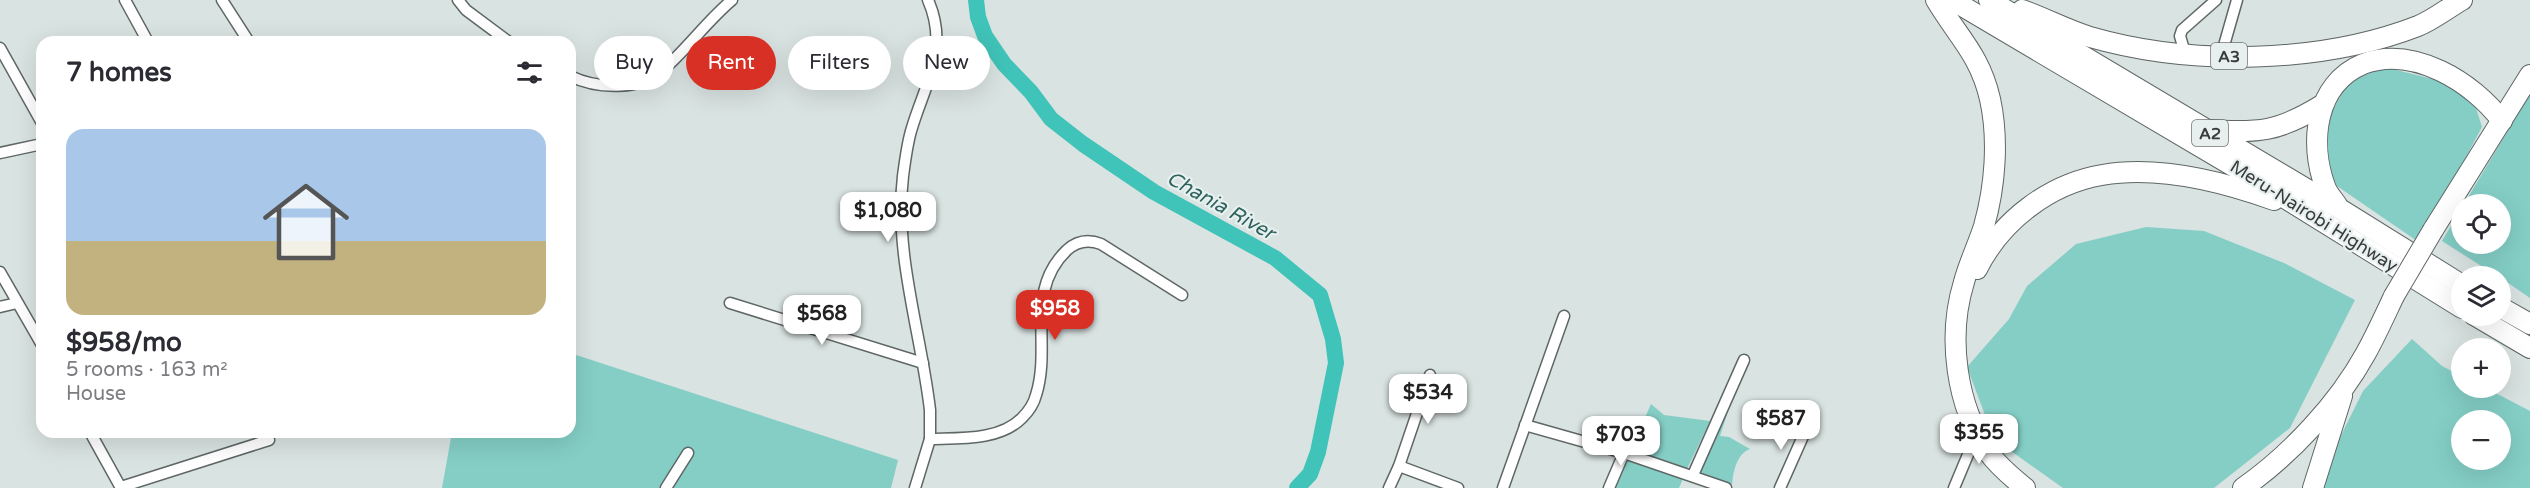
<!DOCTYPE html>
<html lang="en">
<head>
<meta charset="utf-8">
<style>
	:root { --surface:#fff; --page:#f2f2f3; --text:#2b2b33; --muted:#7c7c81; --accent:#d93025 }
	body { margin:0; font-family:"Varela Round",sans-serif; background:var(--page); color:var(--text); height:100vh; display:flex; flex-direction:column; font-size:22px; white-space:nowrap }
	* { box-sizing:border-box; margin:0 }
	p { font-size:20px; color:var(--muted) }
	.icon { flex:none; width:33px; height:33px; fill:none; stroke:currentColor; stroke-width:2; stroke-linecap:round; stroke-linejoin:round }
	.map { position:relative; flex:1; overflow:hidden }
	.side { position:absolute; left:36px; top:36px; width:540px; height:402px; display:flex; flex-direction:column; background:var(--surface); border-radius:18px; box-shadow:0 6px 24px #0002 }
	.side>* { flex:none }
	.top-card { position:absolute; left:594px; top:36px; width:570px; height:54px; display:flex; gap:12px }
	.controls { position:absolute; left:2451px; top:194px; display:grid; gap:12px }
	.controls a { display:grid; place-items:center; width:60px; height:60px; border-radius:50%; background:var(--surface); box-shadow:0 6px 24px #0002; font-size:30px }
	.price { position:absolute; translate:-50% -51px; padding:0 14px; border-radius:12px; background:#fff; color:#222; font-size:20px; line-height:39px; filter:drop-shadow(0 2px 3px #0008) }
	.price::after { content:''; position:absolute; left:50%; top:36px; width:18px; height:14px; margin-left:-9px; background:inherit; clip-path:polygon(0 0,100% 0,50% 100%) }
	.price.active { background:var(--accent); color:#fff }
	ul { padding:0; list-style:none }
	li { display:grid; align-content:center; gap:12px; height:318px; padding:0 30px }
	li span { display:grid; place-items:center; height:186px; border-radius:18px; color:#555 }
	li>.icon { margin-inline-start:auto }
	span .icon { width:108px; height:108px; fill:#fffc; stroke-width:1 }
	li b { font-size:26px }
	h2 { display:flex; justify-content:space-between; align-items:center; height:72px; padding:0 30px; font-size:26px }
	.pill { padding:0 21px; border-radius:27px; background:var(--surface); box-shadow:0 6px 24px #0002; font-size:21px; line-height:54px }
	.pill.active { background:var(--accent); color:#fff }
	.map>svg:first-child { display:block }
	.green { fill:#84cec6; fill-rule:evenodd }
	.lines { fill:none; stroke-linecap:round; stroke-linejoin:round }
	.river { stroke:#40c3b8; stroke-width:16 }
	.street-casing { stroke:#5f6766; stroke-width:13 }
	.highway-casing { stroke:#5f6766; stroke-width:22 }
	.street { stroke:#fff; stroke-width:10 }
	.highway { stroke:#fff; stroke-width:20 }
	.highway-bridge-casing { stroke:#5f6766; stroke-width:22; stroke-linecap:butt }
	.highway-bridge { stroke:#fff; stroke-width:20 }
	.labels { text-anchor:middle; stroke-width:4.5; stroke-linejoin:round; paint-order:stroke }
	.shield { fill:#e7f0ef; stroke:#6c7271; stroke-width:1.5 }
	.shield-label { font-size:16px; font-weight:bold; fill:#383c3b }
	.street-label { font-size:18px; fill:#383c3b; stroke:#e7f0ef }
	.water-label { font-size:20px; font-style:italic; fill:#2d625d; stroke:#e7f0ef }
</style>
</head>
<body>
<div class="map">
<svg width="2530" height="488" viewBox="0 0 2530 488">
	<rect width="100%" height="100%" fill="#d9e3e1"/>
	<g class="green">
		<polygon points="2384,67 2449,83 2476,108 2482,127 2420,243 2337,186 2324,158 2325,123 2349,82"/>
		<polygon points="2530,94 2530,298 2501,278 2500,276 2497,276 2442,241 2461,209 2462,243 2500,243 2500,204 2464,204"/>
		<polygon points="2146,227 2204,231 2284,263 2355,300 2290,428 2214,488 2063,488 1994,439 1967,367 2009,319 2027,286 2076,244"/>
		<path d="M2412,339L2442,366L2461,376L2462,387H2484L2530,411V488H2315L2363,391ZM2462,420H2500V459H2462Z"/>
		<polygon points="570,353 898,460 891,488 442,488 452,432 570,432"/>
		<path d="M1723,402L1729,408L1720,436L1729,437L1750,449C1736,454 1733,473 1732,486L1694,473Z"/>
		<polygon points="1651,404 1664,415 1710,421 1687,469 1630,452"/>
		<polygon points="1628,459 1684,476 1679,488 1616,488"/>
	</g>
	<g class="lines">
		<polyline class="river" points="976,0 978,17 985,36 1004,64 1031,92 1051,119 1083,144 1154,192 1275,258 1320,295 1333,339 1336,363 1318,452 1310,474 1297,488"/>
		<defs>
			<g id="street">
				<polyline points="125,0 148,42"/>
				<polyline points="222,0 249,42"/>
				<polyline points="458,0 466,10 509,42"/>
				<polyline points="0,48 42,123"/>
				<polyline points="2185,53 2180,36 2182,30 2216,0"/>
				<polyline points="2221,56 2237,0"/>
				<path d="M570,76C597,89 639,91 663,70C688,48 707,21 732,0"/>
				<polyline points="0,153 42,144"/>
				<polyline points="0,272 42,345"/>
				<polyline points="730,303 923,363"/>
				<polyline points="0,307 17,303"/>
				<polyline points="1525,425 1624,453 1726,488"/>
				<polyline points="90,432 121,488"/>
				<path d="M930,439C959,438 999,441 1022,418C1028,412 1034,403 1036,395C1052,345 1024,291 1067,250C1077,241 1088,239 1101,244L1182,295"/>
				<polyline points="1399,466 1430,375"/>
				<polyline points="1693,475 1744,360"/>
				<polyline points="121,487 269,440"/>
				<polyline points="666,488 688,453"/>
				<path d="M915,488L930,439V410C921,332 894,255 903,176C905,161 907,145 911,131C924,85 950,50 928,0"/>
				<polyline points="1389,488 1399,466 1458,488"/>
				<polyline points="1503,488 1564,316"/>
				<polyline points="1609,488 1624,453"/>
				<polyline points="1780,488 1808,425"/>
				<polyline points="1954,488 1977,433"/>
			</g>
			<g id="highway">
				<path d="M1936,0C1958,37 1980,55 1990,99C1999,140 1995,187 1984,226C1978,245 1969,263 1964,282C1947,337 1956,406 1989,453C1999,467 2012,477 2025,488"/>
				<polyline points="1952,0 2238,169 2462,308"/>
				<polyline points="1989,0 2340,209 2462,285"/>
				<path d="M2022,10C2045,18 2067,30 2090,37C2191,66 2320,64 2418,26C2433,20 2448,8 2462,0"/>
				<path d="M2208,130C2260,133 2278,132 2322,105"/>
				<path d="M2337,205C2333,199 2327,193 2325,186C2309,143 2315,84 2363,64C2413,45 2473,82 2502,121"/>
				<polyline points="2433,230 2530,75"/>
				<path d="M1977,269C2001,221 2049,184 2102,175C2158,165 2221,181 2274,200"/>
				<polyline points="2500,307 2530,324"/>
				<polyline points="2474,315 2530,348"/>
				<path d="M2243,488C2290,455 2338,404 2366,353C2376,335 2385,315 2394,296"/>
				<polyline points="2313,488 2342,396"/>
			</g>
		</defs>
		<use href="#street" class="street-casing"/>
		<use href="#highway" class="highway-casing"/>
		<use href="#street" class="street"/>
		<use href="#highway" class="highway"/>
		<defs>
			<polyline id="highway-bridge" points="2394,296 2433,230"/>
		</defs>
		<use href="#highway-bridge" class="highway-bridge-casing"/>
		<use href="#highway-bridge" class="highway-bridge"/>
	</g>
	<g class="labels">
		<g class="shield">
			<rect x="2211" y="43" width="36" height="26" rx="4.5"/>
			<rect x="2192" y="120" width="36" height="26" rx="4.5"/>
		</g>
		<g class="shield-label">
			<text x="2229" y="62">A3</text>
			<text x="2210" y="139">A2</text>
		</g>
		<g class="street-label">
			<text transform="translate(2314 216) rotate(32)" y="6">Meru-Nairobi Highway</text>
		</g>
		<g class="water-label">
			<text transform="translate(1221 205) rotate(29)" y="7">Chania River</text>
		</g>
	</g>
</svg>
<div class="controls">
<a><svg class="icon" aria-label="locate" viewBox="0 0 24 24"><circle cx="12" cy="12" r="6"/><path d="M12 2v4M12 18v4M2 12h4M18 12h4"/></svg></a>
<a><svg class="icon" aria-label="layers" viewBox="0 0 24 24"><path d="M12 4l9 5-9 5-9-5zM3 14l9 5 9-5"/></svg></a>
<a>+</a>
<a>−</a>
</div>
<b class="price" style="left:888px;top:243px">$1,080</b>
<b class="price active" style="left:1055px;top:341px">$958</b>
<b class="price" style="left:822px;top:346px">$568</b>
<b class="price" style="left:1428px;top:425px">$534</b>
<b class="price" style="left:1781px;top:451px">$587</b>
<b class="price" style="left:1979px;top:465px">$355</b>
<b class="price" style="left:1621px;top:467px">$703</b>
<div class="top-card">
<a class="pill">Buy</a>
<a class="pill active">Rent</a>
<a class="pill">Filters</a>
<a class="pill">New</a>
</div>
<section class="side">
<h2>7 homes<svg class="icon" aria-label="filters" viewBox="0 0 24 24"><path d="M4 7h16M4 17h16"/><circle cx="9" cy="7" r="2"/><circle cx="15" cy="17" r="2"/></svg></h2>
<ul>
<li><span style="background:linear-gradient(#a9c7e8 60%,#c2b280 0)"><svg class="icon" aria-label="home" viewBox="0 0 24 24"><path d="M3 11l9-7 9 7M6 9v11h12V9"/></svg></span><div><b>$958/mo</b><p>5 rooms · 163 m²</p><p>House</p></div></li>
</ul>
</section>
</div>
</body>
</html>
